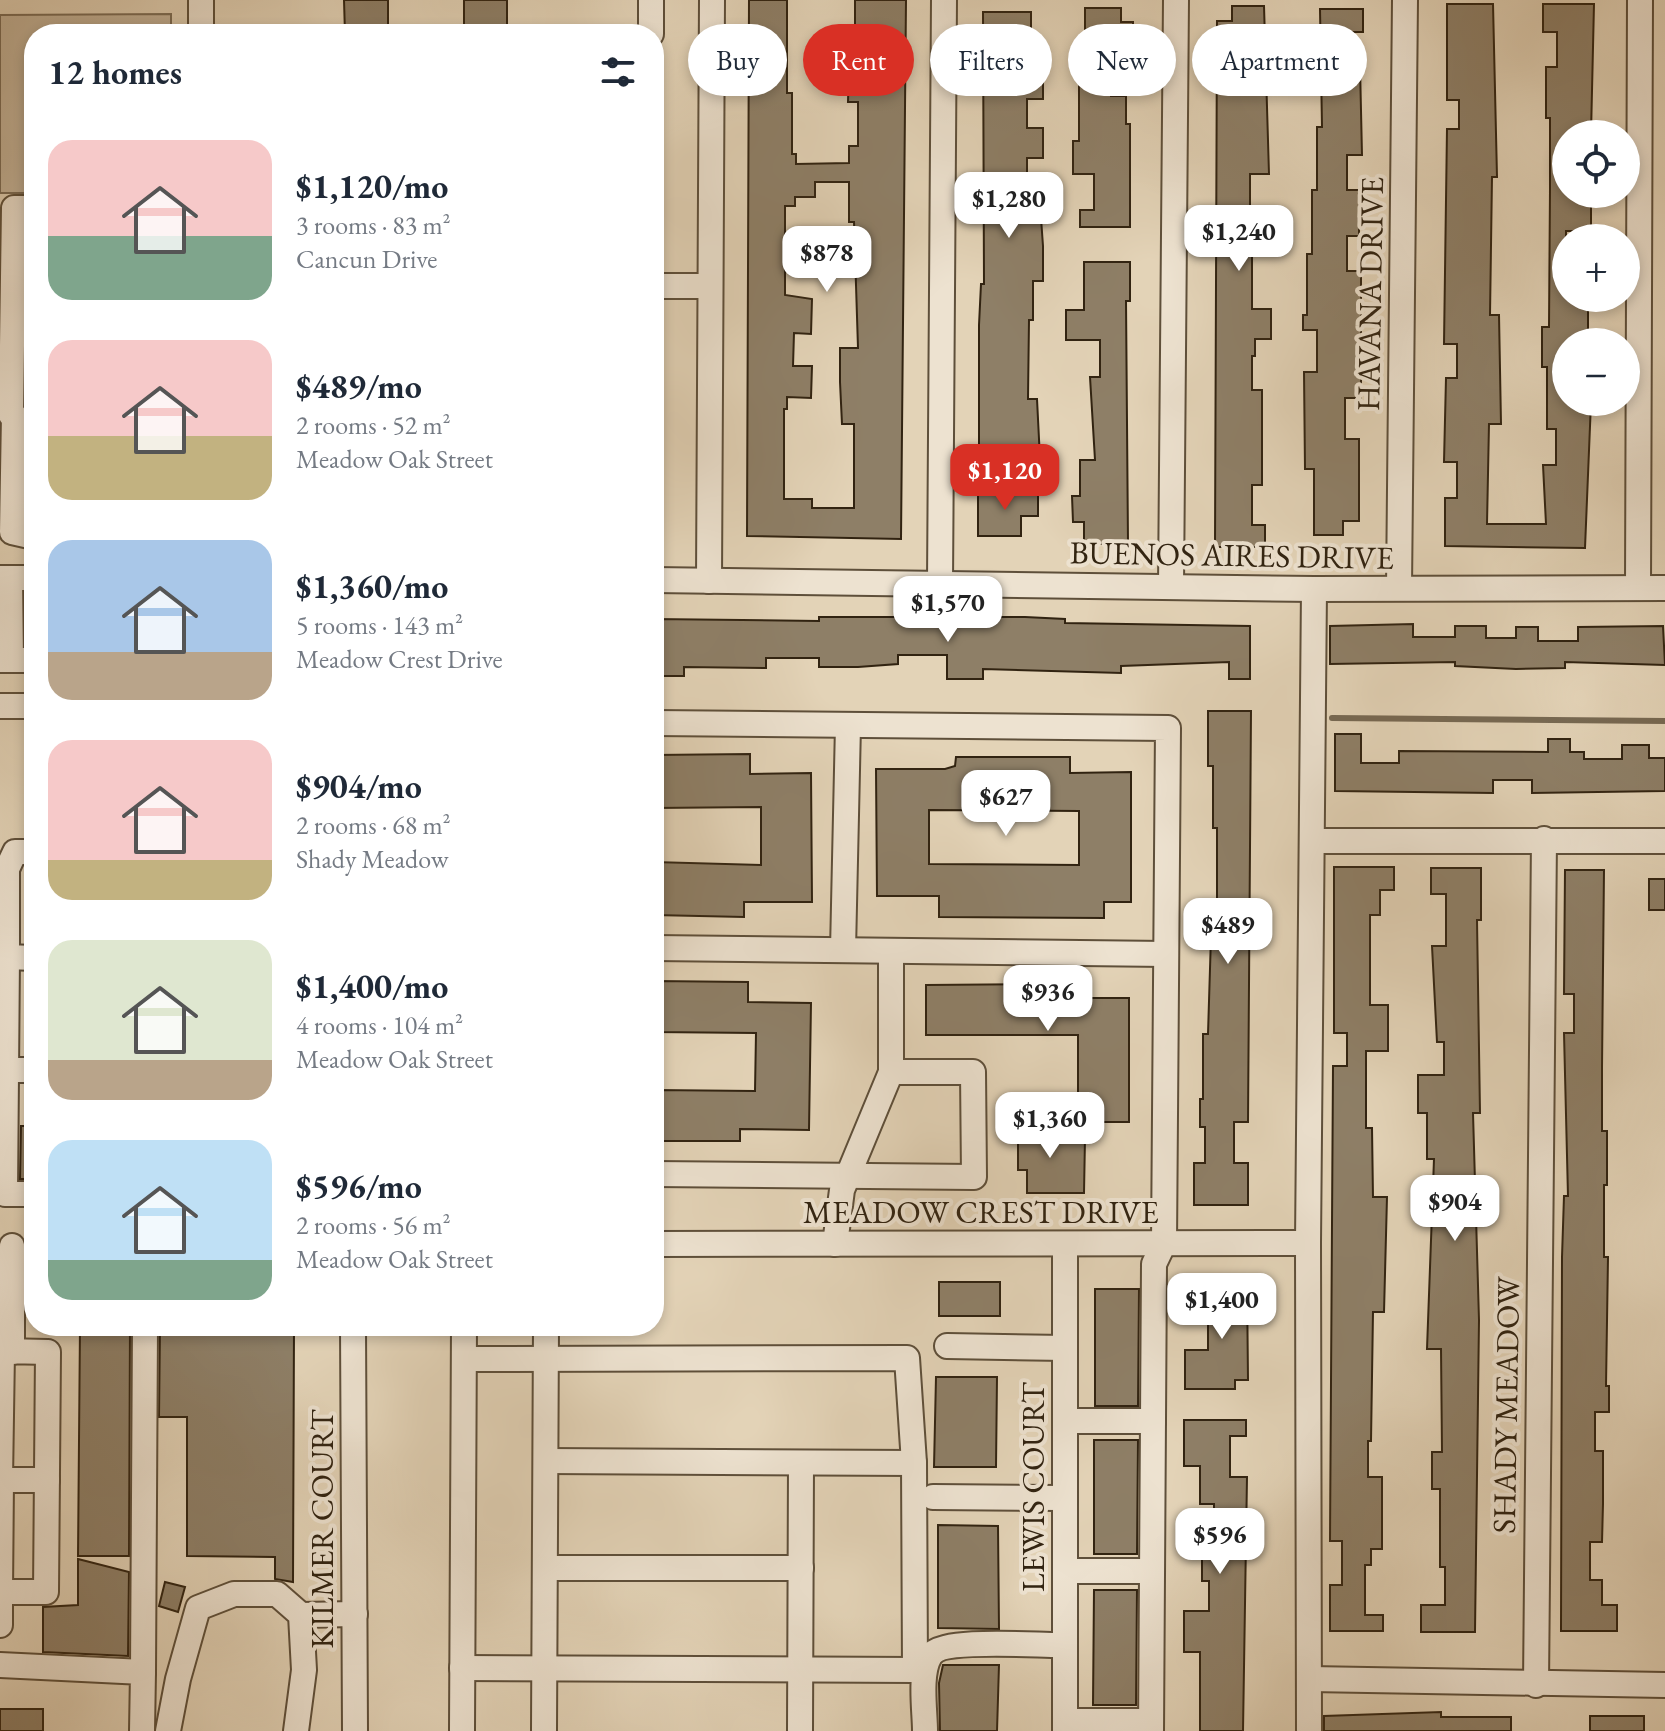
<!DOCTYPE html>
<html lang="en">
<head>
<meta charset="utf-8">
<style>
	:root { --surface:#fff; --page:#f6f6f7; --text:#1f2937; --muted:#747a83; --accent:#d93025 }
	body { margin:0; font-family:"EB Garamond",serif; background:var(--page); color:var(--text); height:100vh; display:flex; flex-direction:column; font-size:30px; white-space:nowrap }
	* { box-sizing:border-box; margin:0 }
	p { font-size:26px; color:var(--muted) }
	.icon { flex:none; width:44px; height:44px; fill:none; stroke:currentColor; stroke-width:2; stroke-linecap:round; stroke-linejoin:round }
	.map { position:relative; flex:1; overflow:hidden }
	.drawer { position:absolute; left:24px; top:24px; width:640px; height:1312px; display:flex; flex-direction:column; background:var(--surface); border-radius:32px; box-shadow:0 4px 12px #0003 }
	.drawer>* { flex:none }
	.banner { position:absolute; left:688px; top:24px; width:760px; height:72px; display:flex; gap:16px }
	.buttons { position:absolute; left:1552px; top:120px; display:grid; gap:16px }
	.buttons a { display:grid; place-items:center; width:88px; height:88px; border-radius:50%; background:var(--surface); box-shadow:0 4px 12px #0003; font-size:40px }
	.price { position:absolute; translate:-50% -68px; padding:0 18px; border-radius:16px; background:#fff; color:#222; font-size:26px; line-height:52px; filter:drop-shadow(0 2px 4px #0008) }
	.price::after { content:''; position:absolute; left:50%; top:48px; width:24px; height:18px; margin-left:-12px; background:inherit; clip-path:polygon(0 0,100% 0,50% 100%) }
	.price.current { background:var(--accent); color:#fff }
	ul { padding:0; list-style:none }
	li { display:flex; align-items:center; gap:24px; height:200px; padding:0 24px }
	li span { display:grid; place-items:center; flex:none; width:224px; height:160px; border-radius:24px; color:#555 }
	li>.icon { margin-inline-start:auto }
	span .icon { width:96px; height:96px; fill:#fffc; stroke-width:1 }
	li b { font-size:34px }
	h2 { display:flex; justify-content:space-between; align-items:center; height:96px; padding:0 24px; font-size:34px }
	.chip { padding:0 28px; border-radius:36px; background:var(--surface); box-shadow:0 4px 12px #0003; font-size:28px; line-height:72px }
	.chip.current { background:var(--accent); color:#fff }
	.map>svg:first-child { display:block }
	.green { fill:#c5b59b; stroke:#7b6c56; stroke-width:2 }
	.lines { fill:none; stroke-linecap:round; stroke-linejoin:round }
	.stream { stroke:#776953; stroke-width:6 }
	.building { fill:#8e7f67; stroke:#312311; stroke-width:2; fill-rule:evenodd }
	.minor-casing { stroke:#5e4f3a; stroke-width:28 }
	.minor { stroke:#ede2d0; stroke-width:24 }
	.labels { text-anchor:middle; stroke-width:8; stroke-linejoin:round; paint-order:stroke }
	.street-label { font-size:32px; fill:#312311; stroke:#ede2d0 }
</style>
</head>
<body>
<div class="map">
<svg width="1665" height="1731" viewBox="0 0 1665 1731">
	<rect width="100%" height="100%" fill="#e3d3b7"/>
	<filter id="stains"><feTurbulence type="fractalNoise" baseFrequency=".0025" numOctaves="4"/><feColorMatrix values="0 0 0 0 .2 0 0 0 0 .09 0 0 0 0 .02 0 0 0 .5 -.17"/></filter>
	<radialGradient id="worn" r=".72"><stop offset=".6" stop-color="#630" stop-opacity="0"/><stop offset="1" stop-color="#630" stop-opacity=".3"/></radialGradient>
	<polygon class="green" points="171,14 171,34 34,34 34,193 0,193 0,15"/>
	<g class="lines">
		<polyline class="stream" points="1332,718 1665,721"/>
	</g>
	<g class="building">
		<polygon points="344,0 388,0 388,34 345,34"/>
		<rect x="464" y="0" width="43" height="34"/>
		<path d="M749,0H787V93H792V154H796V164L849,163V146H858V102H848L850,25H855V0H906L901,539L747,536ZM815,182H849V222H854L858,348H840V382L842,424H854V508H812V499H784V409H787V397L811,398L812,366H793L794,333L811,334L812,299L785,295V206H795V197H815Z"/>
		<polygon points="1447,4 1493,4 1497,177 1492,177 1490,315 1499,315 1501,424 1489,424 1487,524 1546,524 1543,465 1556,465 1556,429 1547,429 1547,367 1542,367 1542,327 1549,327 1550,189 1550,118 1546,118 1546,67 1557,67 1557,32 1543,32 1543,4 1594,4 1591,134 1566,134 1566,194 1591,194 1591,231 1566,231 1566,298 1588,298 1588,342 1566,342 1566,402 1591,402 1585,548 1445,546 1445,498 1457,498 1457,462 1444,462 1446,378 1457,378 1457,344 1444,344 1447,129 1459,129 1459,100 1447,100"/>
		<polygon points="1232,6 1264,6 1269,174 1250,174 1250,212 1260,212 1260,235 1252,235 1252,309 1271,309 1271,339 1255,339 1255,356 1252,356 1252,390 1262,390 1262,485 1252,485 1252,525 1265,525 1265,547 1215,547 1217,21 1232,21"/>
		<polygon points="1085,8 1121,8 1121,22 1133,22 1133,42 1111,42 1111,96 1126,96 1126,124 1130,124 1130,227 1080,227 1080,210 1094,210 1094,174 1073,174 1073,141 1079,141 1079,67 1085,67"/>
		<polygon points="1320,9 1363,9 1363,32 1348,32 1348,66 1360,66 1362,155 1347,155 1347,190 1359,190 1359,236 1347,236 1347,271 1361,271 1361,398 1345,398 1345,439 1359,439 1359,521 1343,521 1343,535 1314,535 1314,469 1305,469 1304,372 1317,372 1317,330 1303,330 1303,315 1307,315 1307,254 1312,254 1312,190 1317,190 1317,127 1322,127"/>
		<polygon points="983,12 1031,12 1031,68 1043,68 1043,99 1027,99 1027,128 1043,128 1043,158 1027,158 1027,204 1040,204 1043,246 1043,281 1033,281 1033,320 1029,320 1028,399 1037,399 1040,459 979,459 979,325 981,284 984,284"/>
		<polygon points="1084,262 1130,262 1130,301 1126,301 1128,544 1084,544 1084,522 1073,522 1072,496 1080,496 1080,460 1095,460 1090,377 1100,377 1100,340 1066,340 1066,310 1084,310"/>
		<polygon points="978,492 1038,492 1038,516 1021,516 1021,536 978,536"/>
		<polygon points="819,617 1025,617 1065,619 1065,623 1250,626 1250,679 1229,679 1229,662 1121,666 1121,673 983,669 983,679 947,679 947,655 898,655 898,664 858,667 819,667 819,658 766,658 766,668 684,667 684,676 654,676 654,619 819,621"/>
		<polygon points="1413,624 1413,637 1455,637 1455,626 1486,626 1486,638 1516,638 1516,627 1538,627 1538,641 1578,641 1578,627 1663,626 1665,665 1565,662 1565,668 1516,669 1455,666 1455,662 1330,664 1330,626"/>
		<polygon points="1208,711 1251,711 1248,1122 1234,1122 1234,1163 1248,1163 1248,1205 1194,1205 1194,1163 1205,1163 1205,1127 1200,1127 1200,1099 1203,1099 1203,1034 1208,1034 1212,904 1217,904 1217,828 1213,828 1213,766 1208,766"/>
		<polygon points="1335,734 1361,734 1361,763 1399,763 1399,751 1548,752 1548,739 1570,739 1570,752 1584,752 1584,759 1622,759 1622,745 1649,745 1649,758 1665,758 1665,791 1532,793 1532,780 1493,780 1493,793 1335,791"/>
		<polygon points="750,754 750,774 811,773 812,902 744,902 744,917 654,915 654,862 761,865 761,807 654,808 654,755"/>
		<path d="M956,757H1070V773L1131,772V902H1104V918L939,917V896H877L876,769H945L955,766ZM929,810L1079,811V865L929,864Z"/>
		<polygon points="1334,867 1394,867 1394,890 1380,890 1380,915 1370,915 1370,1005 1388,1005 1388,1051 1366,1051 1366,1128 1372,1128 1373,1197 1387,1197 1384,1312 1373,1312 1371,1441 1368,1441 1368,1477 1382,1477 1382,1549 1371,1549 1371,1565 1365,1565 1365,1615 1383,1615 1383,1631 1330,1631 1330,1585 1342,1585 1342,1541 1330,1541 1333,1066 1347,1066 1347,1033 1334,1033"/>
		<polygon points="1431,868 1481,868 1481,920 1477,920 1480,1113 1473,1113 1479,1320 1475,1632 1421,1632 1421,1605 1445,1605 1445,1567 1440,1567 1440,1489 1432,1489 1432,1452 1442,1452 1441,1349 1427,1349 1434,1159 1427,1159 1427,1113 1418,1113 1418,1075 1444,1075 1444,1042 1437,1042 1432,946 1446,946 1446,894 1431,894"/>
		<polygon points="1565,870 1604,870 1602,1067 1602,1131 1607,1131 1607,1185 1604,1185 1604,1257 1608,1257 1606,1386 1609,1386 1609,1412 1595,1412 1595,1451 1603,1451 1603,1504 1602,1542 1590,1542 1590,1580 1602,1580 1602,1605 1617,1605 1617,1631 1561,1631 1562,1257 1564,1196 1568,1196 1564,1033 1574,1033 1574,994 1564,994"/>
		<rect x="1649" y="879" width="16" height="31"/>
		<polygon points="654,981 748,982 748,1002 811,1003 809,1130 740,1129 740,1141 654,1141 654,1090 755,1091 756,1033 654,1032"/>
		<polygon points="1069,984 1069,998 1129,998 1129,1122 1078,1122 1078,1035 926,1035 926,985"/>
		<polygon points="1018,1120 1048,1120 1048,1138 1085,1138 1084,1193 1027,1193 1027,1170 1018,1170"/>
		<polygon points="21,1126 34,1126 34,1179 20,1179"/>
		<rect x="939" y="1282" width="61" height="34"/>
		<polygon points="1208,1283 1247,1283 1248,1380 1235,1380 1235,1389 1185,1389 1185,1350 1208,1350"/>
		<polygon points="1095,1289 1139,1289 1138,1406 1095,1406"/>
		<polygon points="80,1326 130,1326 129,1556 78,1556"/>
		<polygon points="160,1326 294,1326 293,1582 275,1579 275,1557 187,1556 187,1417 159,1417"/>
		<polygon points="936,1377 997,1377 996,1467 934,1467"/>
		<polygon points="1184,1420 1246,1420 1246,1436 1230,1436 1230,1477 1247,1477 1243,1731 1200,1731 1200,1652 1184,1652 1184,1611 1209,1611 1209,1581 1202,1581 1202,1540 1214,1540 1214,1504 1200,1504 1200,1466 1184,1466"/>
		<polygon points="1094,1440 1138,1440 1137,1554 1094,1554"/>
		<polygon points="938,1525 998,1526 999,1629 938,1628"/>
		<polygon points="78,1559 129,1572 128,1656 43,1652 43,1607 78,1605"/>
		<polygon points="165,1582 185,1587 178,1612 159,1606"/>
		<polygon points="1094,1590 1137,1590 1136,1705 1093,1705"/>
		<polygon points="943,1665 999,1665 997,1731 940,1731 939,1683"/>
		<rect x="0" y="1709" width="43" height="22"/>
		<polygon points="1441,1712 1441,1717 1511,1717 1511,1731 1324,1731 1324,1716"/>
		<rect x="1590" y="1716" width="54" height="15"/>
	</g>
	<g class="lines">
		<defs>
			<g id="minor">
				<polyline points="201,0 201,34"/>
				<polyline points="651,34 651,0"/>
				<polyline points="654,286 710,286"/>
				<polyline points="11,415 14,208 34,208"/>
				<polyline points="14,415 12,532 34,537"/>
				<polyline points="0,578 34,578"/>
				<polyline points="10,578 11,660"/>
				<polyline points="654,580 1314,589 1665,588"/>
				<polyline points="709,581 712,0"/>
				<polyline points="940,583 944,0"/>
				<polyline points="1171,587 1176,0"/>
				<polyline points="1399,588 1405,0"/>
				<polyline points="1638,588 1640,0"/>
				<polyline points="0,660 34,660"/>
				<polyline points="0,706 34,706"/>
				<polyline points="654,723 1168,728 1164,1243 1154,1264 1151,1731"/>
				<polyline points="1312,841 1665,841"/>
				<polyline points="0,869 7,869 7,957 34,958"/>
				<polyline points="7,869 15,852 34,852"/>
				<polyline points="654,948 1166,954"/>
				<polyline points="843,950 848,725"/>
				<polyline points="7,957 5,1194 34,1194"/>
				<polyline points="0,1070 34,1070"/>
				<polyline points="654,1174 974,1177 973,1072 891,1072"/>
				<polyline points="654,1244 1308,1243"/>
				<polyline points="835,1244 842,1190 891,1072 891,951"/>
				<polyline points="1065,1244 1065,1731"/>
				<polyline points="12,1246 12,1352"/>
				<polyline points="353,1326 355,1731"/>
				<polyline points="947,1346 1065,1348"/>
				<polyline points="464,1359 907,1358 914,1463 546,1461"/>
				<polyline points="1065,1421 1153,1421"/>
				<polyline points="0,1480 2,1351 48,1352 46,1592 0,1592 0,1625"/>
				<polyline points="933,1497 1065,1498"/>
				<polyline points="545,1568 801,1568"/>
				<polyline points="1065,1571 1152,1571"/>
				<polyline points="0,1592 1,1480 47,1480"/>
				<polyline points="301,1615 355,1614"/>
				<polyline points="0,1665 143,1672 142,1731"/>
				<polyline points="462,1668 915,1670 914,1463"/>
				<polyline points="143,1672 145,1326"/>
				<polyline points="1310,1679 1665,1685"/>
				<polyline points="1536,1685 1544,839"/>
				<polyline points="1065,1721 1151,1721"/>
				<polyline points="168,1731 178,1679 198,1608 234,1594 277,1594 301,1615 304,1670 296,1731"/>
				<polyline points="462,1731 464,1326"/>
				<polyline points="544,1731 546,1326"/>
				<polyline points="800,1731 801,1464"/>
				<path d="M925,1731C925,1711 919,1674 930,1656C942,1637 1040,1646 1065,1645"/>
				<polyline points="1309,1731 1308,1243 1314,589"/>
			</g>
		</defs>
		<use href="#minor" class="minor-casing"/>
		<use href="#minor" class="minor"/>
	</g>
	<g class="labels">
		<g class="street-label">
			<text transform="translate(1370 294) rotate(-89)" y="11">HAVANA DRIVE</text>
			<text transform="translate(1232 555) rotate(1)" y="11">BUENOS AIRES DRIVE</text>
			<text x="981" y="1223">MEADOW CREST DRIVE</text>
			<text transform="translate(1506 1405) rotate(-89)" y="11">SHADY MEADOW</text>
			<text transform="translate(1033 1487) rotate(-90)" y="11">LEWIS COURT</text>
			<text transform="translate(322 1529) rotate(-90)" y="11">KILMER COURT</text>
		</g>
	</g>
	<rect width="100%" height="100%" filter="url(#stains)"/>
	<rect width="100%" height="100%" fill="url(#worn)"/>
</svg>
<div class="buttons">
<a><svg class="icon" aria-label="locate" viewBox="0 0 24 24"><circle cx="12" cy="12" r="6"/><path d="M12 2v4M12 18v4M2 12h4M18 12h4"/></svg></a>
<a>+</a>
<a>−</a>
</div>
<b class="price" style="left:1009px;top:240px">$1,280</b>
<b class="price" style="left:1239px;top:273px">$1,240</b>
<b class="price" style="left:827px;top:294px">$878</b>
<b class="price current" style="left:1005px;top:512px">$1,120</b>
<b class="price" style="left:948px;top:644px">$1,570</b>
<b class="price" style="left:1006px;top:838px">$627</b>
<b class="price" style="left:1228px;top:966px">$489</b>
<b class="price" style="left:1048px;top:1033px">$936</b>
<b class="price" style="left:1050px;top:1160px">$1,360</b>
<b class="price" style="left:1455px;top:1243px">$904</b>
<b class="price" style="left:1222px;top:1341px">$1,400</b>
<b class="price" style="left:1220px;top:1576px">$596</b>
<div class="banner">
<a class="chip">Buy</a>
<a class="chip current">Rent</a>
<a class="chip">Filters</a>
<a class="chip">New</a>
<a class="chip">Apartment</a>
</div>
<section class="drawer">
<h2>12 homes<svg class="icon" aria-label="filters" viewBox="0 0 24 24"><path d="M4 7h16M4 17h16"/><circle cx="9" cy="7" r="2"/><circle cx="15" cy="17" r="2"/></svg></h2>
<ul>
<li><span style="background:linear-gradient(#f6c9c9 60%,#7fa58c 0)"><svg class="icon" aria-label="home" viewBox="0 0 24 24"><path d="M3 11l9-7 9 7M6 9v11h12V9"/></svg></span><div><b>$1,120/mo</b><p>3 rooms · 83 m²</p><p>Cancun Drive</p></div></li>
<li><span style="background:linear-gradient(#f6c9c9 60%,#c2b280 0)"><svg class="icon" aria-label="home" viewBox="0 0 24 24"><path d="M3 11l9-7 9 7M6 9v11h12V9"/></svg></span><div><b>$489/mo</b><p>2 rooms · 52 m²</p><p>Meadow Oak Street</p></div></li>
<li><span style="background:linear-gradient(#a9c7e8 70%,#b9a48a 0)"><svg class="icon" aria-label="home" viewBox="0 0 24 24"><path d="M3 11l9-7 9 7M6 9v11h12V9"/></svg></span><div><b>$1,360/mo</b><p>5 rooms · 143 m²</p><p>Meadow Crest Drive</p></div></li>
<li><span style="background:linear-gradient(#f6c9c9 75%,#c2b280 0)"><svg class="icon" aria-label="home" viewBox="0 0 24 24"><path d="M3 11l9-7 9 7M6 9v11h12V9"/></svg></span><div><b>$904/mo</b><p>2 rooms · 68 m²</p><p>Shady Meadow</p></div></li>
<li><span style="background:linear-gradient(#dfe7d0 75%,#b9a48a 0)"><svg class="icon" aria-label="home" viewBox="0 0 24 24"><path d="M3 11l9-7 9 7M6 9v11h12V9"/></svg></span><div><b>$1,400/mo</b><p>4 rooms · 104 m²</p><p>Meadow Oak Street</p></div></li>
<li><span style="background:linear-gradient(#bfe0f5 75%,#7fa58c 0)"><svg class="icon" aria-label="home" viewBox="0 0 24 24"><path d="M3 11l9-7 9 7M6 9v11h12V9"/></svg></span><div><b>$596/mo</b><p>2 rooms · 56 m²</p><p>Meadow Oak Street</p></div></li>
</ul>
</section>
</div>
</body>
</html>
